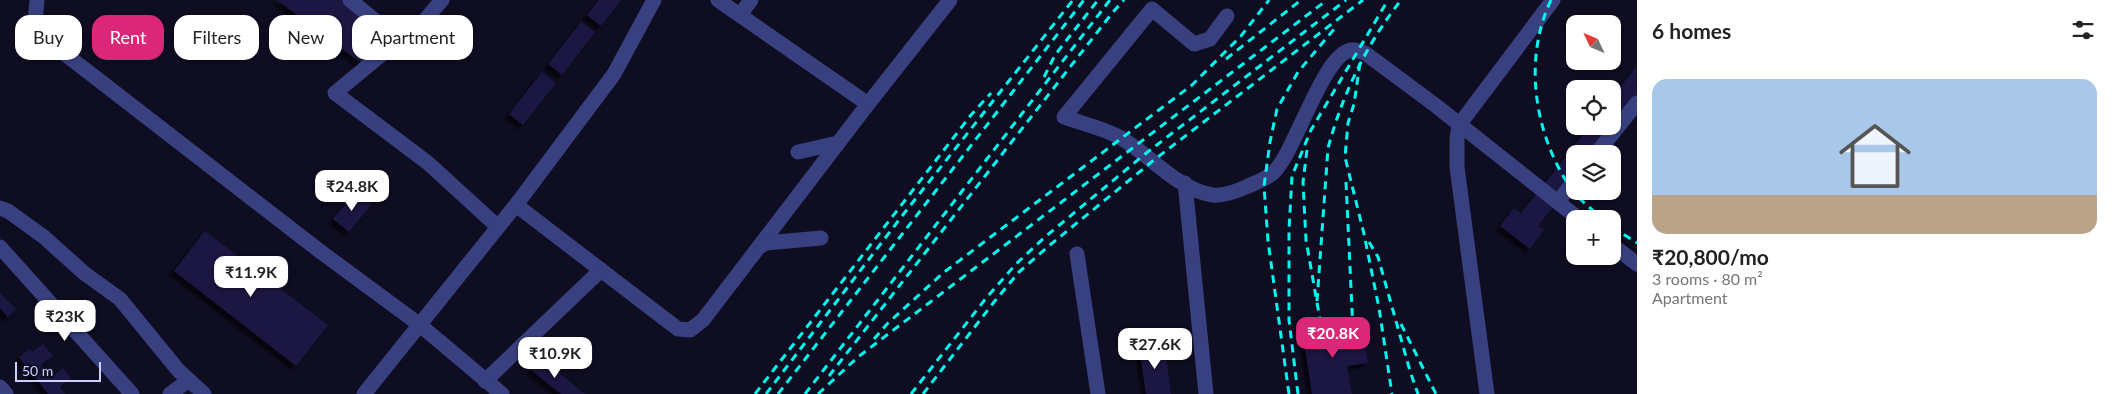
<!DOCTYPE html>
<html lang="en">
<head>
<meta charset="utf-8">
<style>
	:root { --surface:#fff; --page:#f6f6f6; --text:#222; --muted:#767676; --line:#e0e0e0; --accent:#db2777 }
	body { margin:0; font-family:Lato,sans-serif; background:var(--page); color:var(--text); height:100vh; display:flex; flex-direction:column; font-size:19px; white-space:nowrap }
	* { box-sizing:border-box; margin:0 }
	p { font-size:16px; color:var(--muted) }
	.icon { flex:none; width:28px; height:28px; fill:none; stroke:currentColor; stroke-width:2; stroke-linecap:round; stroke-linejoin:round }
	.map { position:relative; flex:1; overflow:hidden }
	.drawer { display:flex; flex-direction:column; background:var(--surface); width:475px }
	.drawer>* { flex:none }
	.hud { position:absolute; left:15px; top:15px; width:475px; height:45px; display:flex; gap:10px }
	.needle { width:32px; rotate:314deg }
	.tools { position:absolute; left:1566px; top:15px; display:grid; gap:10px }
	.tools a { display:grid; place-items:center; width:55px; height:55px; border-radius:10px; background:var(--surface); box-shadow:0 1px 4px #0004; font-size:25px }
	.scale { position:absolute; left:15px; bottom:12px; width:86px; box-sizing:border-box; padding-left:5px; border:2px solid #cecfff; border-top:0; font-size:14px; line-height:18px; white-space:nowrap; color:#cecfff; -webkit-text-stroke:4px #0e0d21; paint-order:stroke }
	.price { position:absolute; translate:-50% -42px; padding:0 11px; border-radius:10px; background:#fff; color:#222; font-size:16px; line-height:32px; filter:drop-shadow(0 1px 2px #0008) }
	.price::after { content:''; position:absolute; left:50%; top:30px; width:15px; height:11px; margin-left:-8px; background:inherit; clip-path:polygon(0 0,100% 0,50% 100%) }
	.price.selected { background:var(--accent); color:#fff }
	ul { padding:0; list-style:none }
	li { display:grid; align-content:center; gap:10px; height:265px; padding:0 15px }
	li+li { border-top:1px solid var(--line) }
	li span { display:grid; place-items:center; height:155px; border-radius:15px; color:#555 }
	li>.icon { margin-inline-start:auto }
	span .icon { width:90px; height:90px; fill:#fffc; stroke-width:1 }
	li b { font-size:21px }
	h2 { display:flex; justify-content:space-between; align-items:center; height:60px; padding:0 15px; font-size:21px }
	.tag { padding:0 18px; border-radius:15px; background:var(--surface); box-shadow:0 1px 4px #0004; font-size:18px; line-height:45px }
	.tag.selected { background:var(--accent); color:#fff }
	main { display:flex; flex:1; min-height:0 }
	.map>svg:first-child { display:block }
	.building { fill:#1c1942; filter:url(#shadow) }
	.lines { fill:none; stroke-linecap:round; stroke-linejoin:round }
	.minor { stroke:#384080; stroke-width:15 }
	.rail { stroke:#01f8ee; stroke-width:3; stroke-dasharray:8 6; stroke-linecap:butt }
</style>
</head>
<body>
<main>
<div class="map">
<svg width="1637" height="394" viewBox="0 0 1637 394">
	<defs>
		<filter id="shadow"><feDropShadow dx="-4.5" dy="4.5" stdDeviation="1" flood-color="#0009"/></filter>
	</defs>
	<rect width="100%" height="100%" fill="#0e0d21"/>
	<g class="building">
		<polygon points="277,0 342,0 389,36 366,67"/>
		<polygon points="599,0 621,0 601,26 587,15"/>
		<polygon points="581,22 595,32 562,75 548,64"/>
		<polygon points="1637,66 1637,100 1595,154 1575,154 1575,179 1538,226 1544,230 1530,249 1500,226 1514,208 1521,213 1590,126 1612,126 1612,97"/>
		<polygon points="542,72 556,83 523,125 509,114"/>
		<polygon points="356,192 371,205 349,232 333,219"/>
		<polygon points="205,231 328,325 296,366 174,271"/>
		<polygon points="0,293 16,309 8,317 0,308"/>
		<polygon points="1342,327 1343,334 1363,331 1368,363 1347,366 1352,394 1312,394 1303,334"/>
		<polygon points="1151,343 1152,349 1165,347 1171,394 1146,394 1139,345"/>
		<polygon points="43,344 53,356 41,365 52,377 63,368 71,378 60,387 65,394 48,394 19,357 30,349 32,352"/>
		<polygon points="541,358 585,394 561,394 531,370"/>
	</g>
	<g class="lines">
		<g class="minor">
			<polyline points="37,0 35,22 47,40 321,252 420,325 502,394"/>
			<polyline points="350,0 399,40 408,40 442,0"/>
			<polyline points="718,0 868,104"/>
			<polyline points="740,15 751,0"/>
			<path d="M1227,16L1210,39L1194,44L1152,9L1064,117C1083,124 1104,128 1121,138C1150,155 1178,190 1213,195C1223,196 1237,191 1246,187C1255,183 1266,179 1273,173C1295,153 1323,54 1351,50C1355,49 1361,52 1365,53L1435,105L1579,219"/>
			<polyline points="399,40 335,93 428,163 498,227"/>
			<polyline points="798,152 838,143"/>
			<polyline points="1596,154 1637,103"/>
			<polyline points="1185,183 1206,394"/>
			<polyline points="1558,202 1575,180"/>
			<polyline points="516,205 678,329 690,330 703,320 868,104 950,0"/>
			<polyline points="0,208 8,211 44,237 84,273 120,299 178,370 204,394"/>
			<polyline points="1612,245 1637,264"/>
			<polyline points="0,247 132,394"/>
			<polyline points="759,247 766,243 821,238"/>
			<polyline points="1077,254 1098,394"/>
			<polyline points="485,381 601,270"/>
			<polyline points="0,387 6,394"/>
			<polyline points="170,394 189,380"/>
			<polyline points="364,394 519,201 614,74 654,0"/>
			<polyline points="1487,394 1457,167 1457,139 1459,125 1553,0"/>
		</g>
		<g class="rail">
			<path d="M1551,0C1523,59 1534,133 1570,187C1578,199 1592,209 1602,219"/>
			<polyline points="1226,59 1301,0"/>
			<polyline points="1360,63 1354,104 1348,123 1345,157 1364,234 1379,308 1392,394"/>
			<polyline points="1044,77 1055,55 1098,0"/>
			<polyline points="1307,150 1303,182 1306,240 1322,331"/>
			<polyline points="1346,182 1353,331"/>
			<polyline points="1612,227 1637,243"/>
			<polyline points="1369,242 1378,257 1410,371 1418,394"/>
			<path d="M1317,301L1328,148C1343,93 1366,45 1401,0"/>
			<polyline points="1401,324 1436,394"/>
			<polyline points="874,339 887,324 943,273 1192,85 1241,36 1269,0"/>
			<polyline points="829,376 1113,12 1124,0"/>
			<polyline points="755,394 971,115 991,93"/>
			<polyline points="766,394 902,216 1073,0"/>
			<polyline points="778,394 1084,0"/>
			<polyline points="805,394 1110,0"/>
			<polyline points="818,394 858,357 1327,0"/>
			<polyline points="911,394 987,297 1016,264 1045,237 1145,154 1346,0"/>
			<polyline points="923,394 994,302 1019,272 1050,245 1154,160 1363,0"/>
			<polyline points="1289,394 1268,241 1264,186 1270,142 1277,109 1298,72 1335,28"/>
			<polyline points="1298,394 1289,320 1289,230 1292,176 1311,130 1388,0"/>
		</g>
	</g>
</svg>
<div class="tools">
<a><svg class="needle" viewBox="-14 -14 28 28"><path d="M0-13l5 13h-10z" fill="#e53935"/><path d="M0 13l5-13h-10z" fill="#767676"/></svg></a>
<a><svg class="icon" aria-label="locate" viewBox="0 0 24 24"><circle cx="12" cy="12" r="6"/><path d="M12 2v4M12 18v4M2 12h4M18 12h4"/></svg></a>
<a><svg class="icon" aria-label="layers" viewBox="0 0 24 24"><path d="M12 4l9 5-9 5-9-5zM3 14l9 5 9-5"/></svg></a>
<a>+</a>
</div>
<div class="scale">50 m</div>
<b class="price" style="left:352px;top:212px">₹24.8K</b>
<b class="price" style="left:251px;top:298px">₹11.9K</b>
<b class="price" style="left:65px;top:342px">₹23K</b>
<b class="price selected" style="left:1333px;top:359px">₹20.8K</b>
<b class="price" style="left:1155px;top:370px">₹27.6K</b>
<b class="price" style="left:555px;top:379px">₹10.9K</b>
<div class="hud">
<a class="tag">Buy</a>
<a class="tag selected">Rent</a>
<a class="tag">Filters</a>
<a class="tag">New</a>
<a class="tag">Apartment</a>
</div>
</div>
<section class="drawer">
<h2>6 homes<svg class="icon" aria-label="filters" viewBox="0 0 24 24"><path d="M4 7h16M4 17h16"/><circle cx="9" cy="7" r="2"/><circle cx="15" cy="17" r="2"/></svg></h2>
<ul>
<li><span style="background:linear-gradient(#a9c7e8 75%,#b9a48a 0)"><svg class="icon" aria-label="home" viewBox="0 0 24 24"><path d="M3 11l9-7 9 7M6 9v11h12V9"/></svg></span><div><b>₹20,800/mo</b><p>3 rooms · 80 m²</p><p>Apartment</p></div></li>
</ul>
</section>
</main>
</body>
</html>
